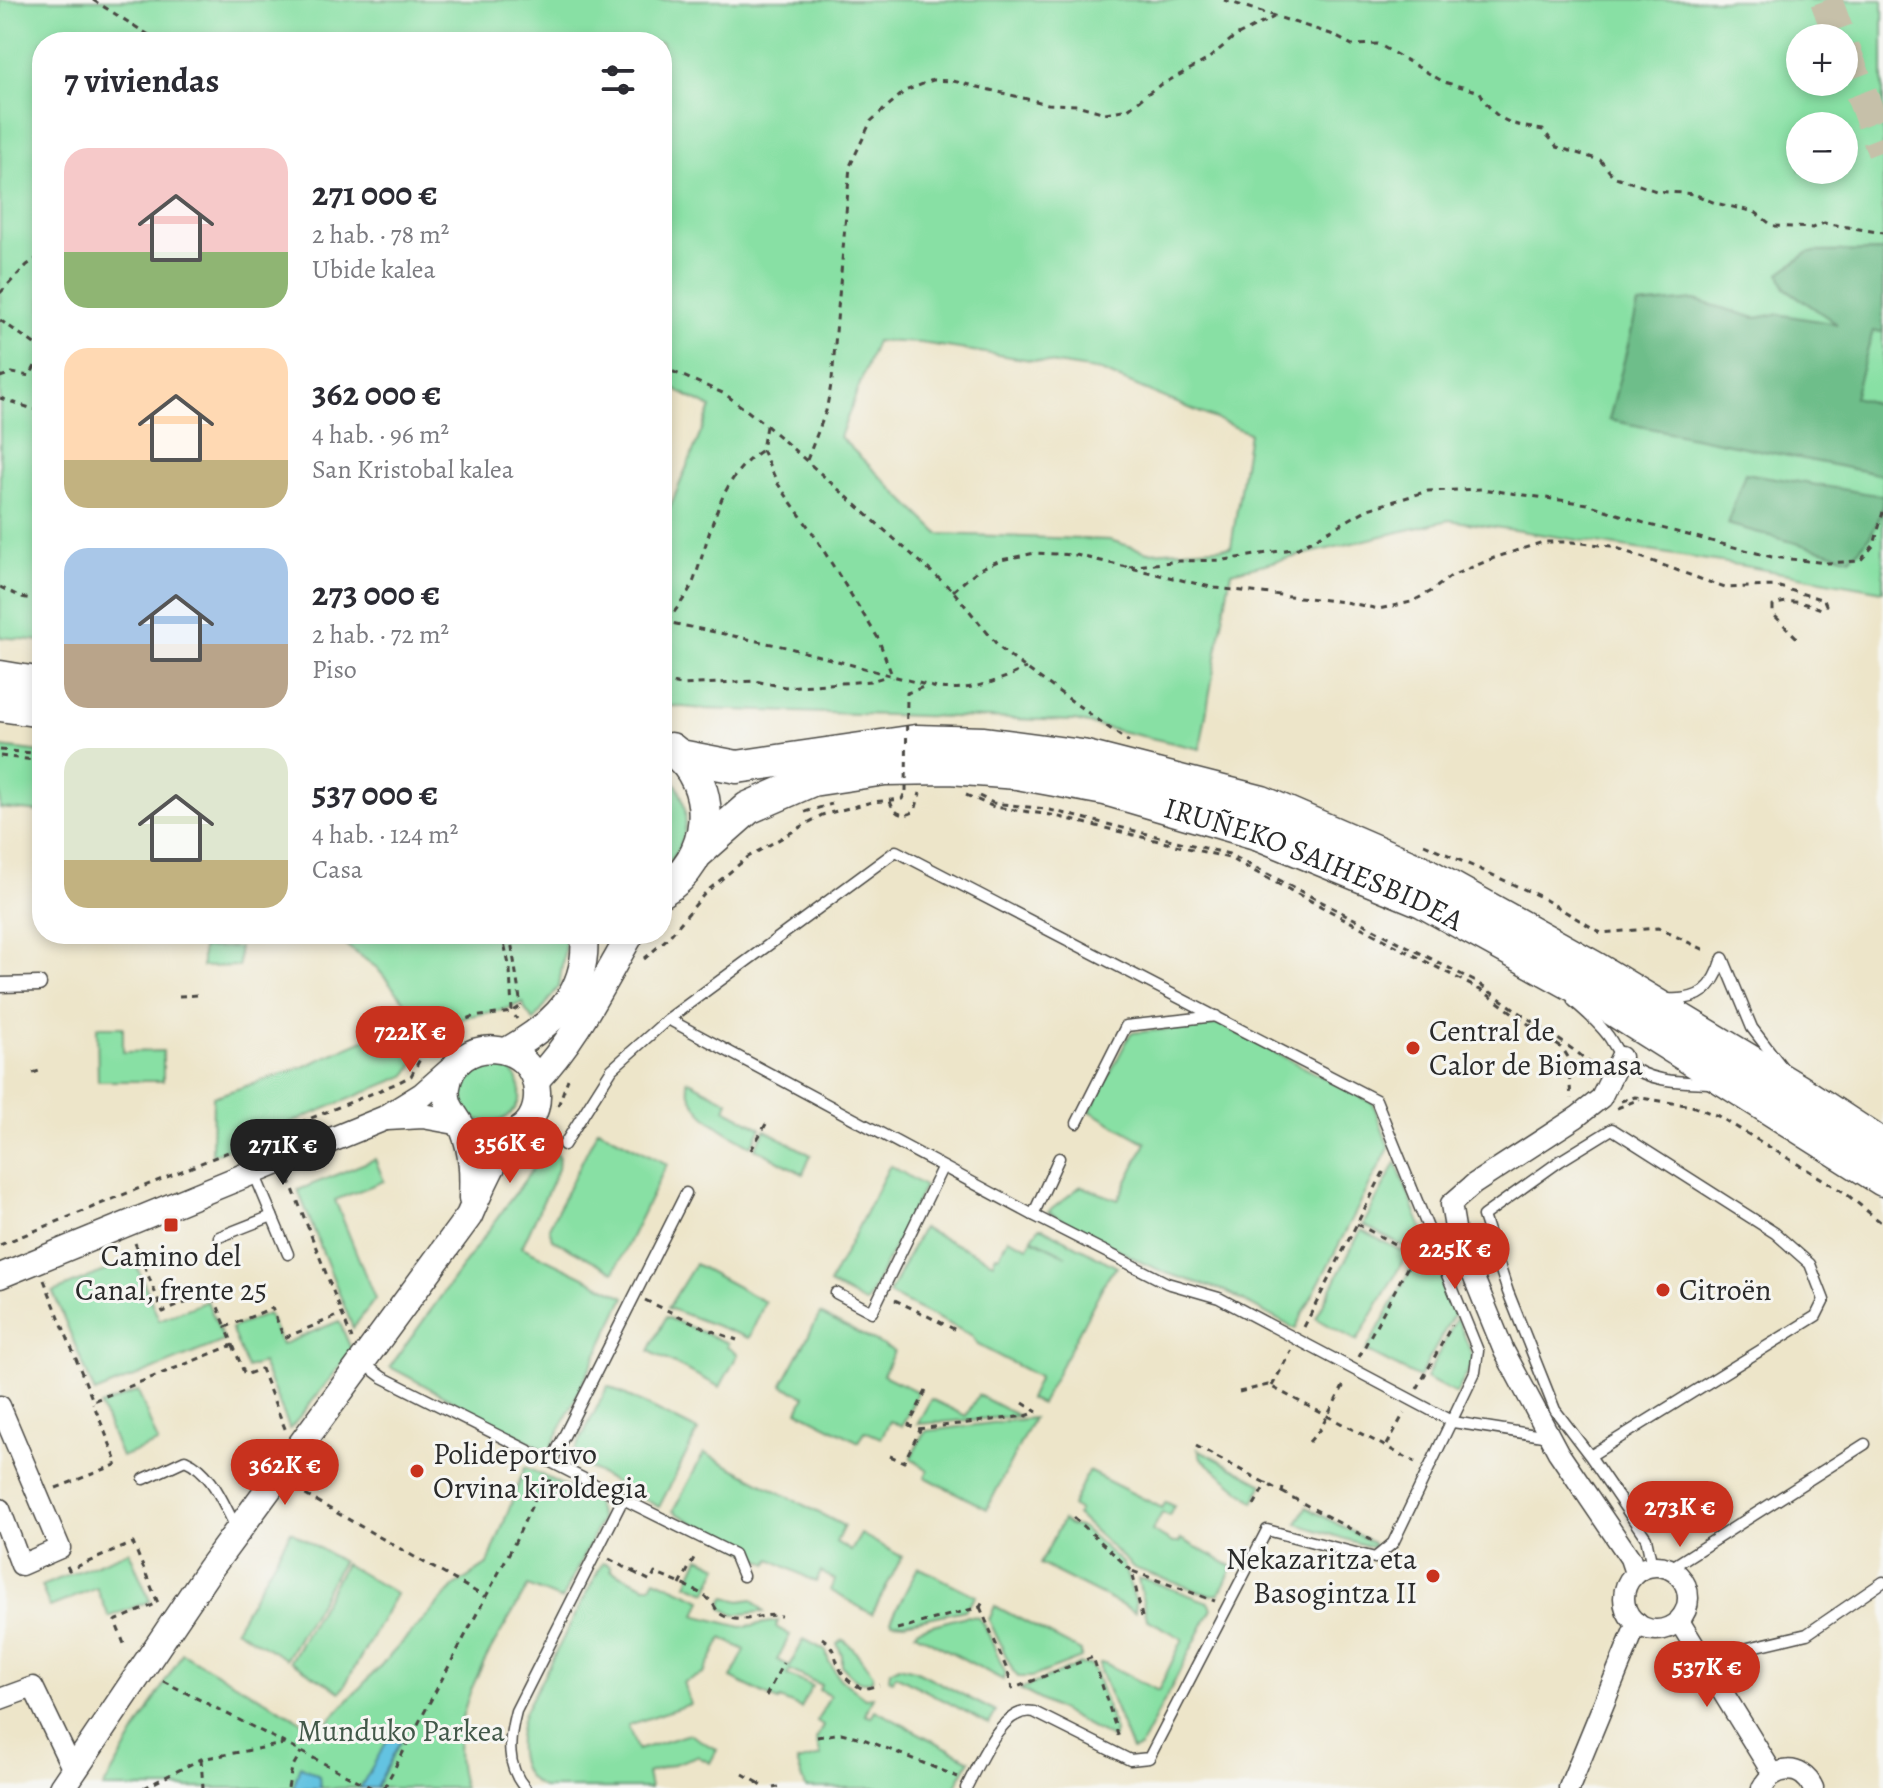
<!DOCTYPE html>
<html lang="es">
<head>
<meta charset="utf-8">
<style>
	:root { --surface:#fff; --page:#f2f2f3; --text:#2b2b33; --muted:#7c7c81; --accent:#c8321e }
	body { margin:0; font-family:Alegreya,serif; background:var(--page); color:var(--text); height:100vh; display:flex; flex-direction:column; font-size:30px; white-space:nowrap }
	* { box-sizing:border-box; margin:0 }
	p { font-size:26px; color:var(--muted) }
	.icon { flex:none; width:44px; height:44px; fill:none; stroke:currentColor; stroke-width:2; stroke-linecap:round; stroke-linejoin:round }
	.map { position:relative; flex:1; overflow:hidden }
	.side { position:absolute; left:32px; top:32px; width:640px; height:912px; display:flex; flex-direction:column; background:var(--surface); border-radius:32px; box-shadow:0 4px 12px #0003 }
	.side>* { flex:none }
	.tools { position:absolute; left:1786px; top:24px; display:grid; gap:16px }
	.tools a { display:grid; place-items:center; width:72px; height:72px; border-radius:50%; background:var(--surface); box-shadow:0 4px 12px #0003; font-size:40px }
	.price { position:absolute; translate:-50% -68px; padding:0 18px; border-radius:28px; background:var(--accent); color:#fff; font-size:26px; line-height:52px; filter:drop-shadow(0 2px 4px #0008) }
	.price::after { content:''; position:absolute; left:50%; top:48px; width:24px; height:18px; margin-left:-12px; background:inherit; clip-path:polygon(0 0,100% 0,50% 100%) }
	.price.selected { background:#222; color:#fff }
	ul { padding:0; list-style:none }
	li { display:flex; align-items:center; gap:24px; height:200px; padding:0 32px }
	li span { display:grid; place-items:center; flex:none; width:224px; height:160px; border-radius:24px; color:#555 }
	li>.icon { margin-inline-start:auto }
	span .icon { width:96px; height:96px; fill:#fffc; stroke-width:1 }
	li b { font-size:34px }
	h2 { display:flex; justify-content:space-between; align-items:center; height:96px; padding:0 32px; font-size:34px }
	.map>svg:first-child { display:block }
	.green { fill:#88e0a4; stroke:#5a8668; stroke-width:2; fill-rule:evenodd }
	.forest { fill:#6ebe8a; stroke:#4c745a; stroke-width:2 }
	.water { fill:#63c3e1; stroke:#477786; stroke-width:2 }
	.lines { fill:none; stroke-linecap:round; stroke-linejoin:round }
	.trunk-tunnel { stroke:#c6c0a9; stroke-width:32; stroke-dasharray:32 16; stroke-linecap:butt }
	.service-casing { stroke:#484743; stroke-width:13 }
	.pedestrian-casing { stroke:#484743; stroke-width:17 }
	.minor-casing { stroke:#484743; stroke-width:23 }
	.tertiary-casing { stroke:#484743; stroke-width:27 }
	.secondary-casing { stroke:#484743; stroke-width:29 }
	.trunk-casing { stroke:#484743; stroke-width:35 }
	.path { stroke:#484743; stroke-width:3; stroke-dasharray:6 6; stroke-linecap:butt }
	.service { stroke:#fff; stroke-width:10 }
	.pedestrian { stroke:#fff; stroke-width:14 }
	.minor { stroke:#fff; stroke-width:20 }
	.tertiary { stroke:#fff; stroke-width:24 }
	.secondary { stroke:#fff; stroke-width:26 }
	.trunk { stroke:#fff; stroke-width:32 }
	.path-bridge { stroke:#484743; stroke-width:3; stroke-dasharray:6 6; stroke-linecap:butt }
	.poi-dot { fill:#c8321e; stroke:#f6f6f2; stroke-width:3 }
	.labels { text-anchor:middle; stroke-width:6; stroke-linejoin:round; paint-order:stroke }
	.street-label { font-size:30px; fill:#2b2b2b; stroke:#f6f6f2 }
	.poi-label { font-size:30px; fill:#2b2b2b; stroke:#f6f6f2; text-anchor:start }
	.park-label { font-size:30px; fill:#425849; stroke:#f6f6f2 }
</style>
</head>
<body>
<div class="map">
<svg width="1883" height="1788" viewBox="0 0 1883 1788">
	<rect width="100%" height="100%" fill="#f6f6f2"/>
	<filter id="ink" filterUnits="userSpaceOnUse"><feTurbulence type="fractalNoise" baseFrequency=".0125" numOctaves="2"/><feDisplacementMap in="SourceGraphic" scale="16" xChannelSelector="R" yChannelSelector="G"/><feConvolveMatrix kernelMatrix="1 2 1 2 8 2 1 2 1" color-interpolation-filters="sRGB"/></filter>
	<filter id="wash" filterUnits="userSpaceOnUse"><feTurbulence type="fractalNoise" baseFrequency=".006" numOctaves="4" result="noise"/><feDisplacementMap in="SourceGraphic" scale="32" xChannelSelector="R" yChannelSelector="G"/><feGaussianBlur stdDeviation="1.8" result="paint"/><feColorMatrix in="noise" values="0 0 0 0 0 0 0 0 0 0 0 0 0 0 0 0 0 1.4 0 .05"/><feComposite in="paint" operator="in"/></filter>
	<g filter="url(#wash)">
		<rect width="100%" height="100%" fill="#ede5c9"/>
		<g class="green">
			<path d="M0,0H1883V591L1727,563L1449,520L1231,572L1200,749L1075,721L704,709L662,705V527L711,408L662,383V42H42V641L0,637ZM1800,38H1844V82H1800ZM1800,126H1844V170H1800ZM876,341L921,343L1101,371L1249,433L1231,547L1148,552L1110,540L939,534L840,437Z"/>
			<polygon points="0,747 42,752 42,812 0,808"/>
			<path d="M662,767C691,792 696,843 662,867Z"/>
			<path d="M330,934H566V939L559,986L534,1021L525,1009L523,1002C492,1019 465,1007 434,1034C421,1046 417,1064 405,1076L212,1155L213,1097L303,1067L391,1028L405,1002L377,968Z"/>
			<polygon points="239,947 239,966 202,967 202,948"/>
			<polygon points="1220,1024 1373,1103 1389,1148 1295,1329 1225,1291 1169,1274 1143,1263 1048,1212 1081,1186 1118,1200 1146,1143 1090,1111 1131,1033"/>
			<polygon points="97,1027 123,1027 123,1052 163,1051 163,1081 98,1081"/>
			<circle cx="490" cy="1092" r="30"/>
			<path d="M687,1080L728,1101L725,1109L761,1128L751,1146C726,1132 689,1114 687,1080Z"/>
			<polygon points="598,1129 667,1164 614,1272 552,1239 549,1227"/>
			<polygon points="765,1130 811,1155 803,1174 755,1148"/>
			<polygon points="550,1145 559,1157 558,1169 522,1247 625,1297 549,1452 390,1367"/>
			<polygon points="375,1159 384,1181 335,1200 375,1299 353,1328 298,1190"/>
			<polygon points="1396,1163 1436,1264 1363,1225"/>
			<polygon points="890,1165 924,1186 866,1304 829,1284"/>
			<polygon points="922,1228 993,1262 996,1255 999,1256 1008,1238 1028,1247 1032,1239 1066,1256 1032,1238 1039,1228 1043,1228 1117,1267 1107,1278 1041,1404 1029,1399 1039,1377 978,1345 971,1335 889,1294"/>
			<polygon points="1361,1230 1407,1254 1357,1341 1316,1318"/>
			<polygon points="134,1259 159,1320 207,1301 224,1341 95,1393 53,1292"/>
			<polygon points="1416,1260 1440,1271 1456,1310 1419,1378 1366,1351"/>
			<polygon points="695,1264 765,1302 749,1338 668,1308"/>
			<polygon points="268,1314 281,1345 339,1321 352,1351 290,1429 262,1363 247,1368 231,1328"/>
			<polygon points="820,1314 894,1351 883,1375 918,1392 902,1426 890,1421 881,1438 865,1431 859,1442 798,1411 805,1396 782,1385"/>
			<polygon points="666,1317 728,1343 727,1347 738,1354 720,1387 649,1351"/>
			<polygon points="1457,1317 1473,1358 1472,1364 1456,1394 1426,1378"/>
			<polygon points="608,1386 698,1431 659,1507 571,1458"/>
			<polygon points="138,1391 158,1443 121,1457 100,1406"/>
			<polygon points="978,1395 1019,1416 917,1424 931,1399 966,1416"/>
			<polygon points="1033,1418 987,1509 925,1477 928,1470 911,1458 923,1434 927,1431"/>
			<polygon points="1198,1449 1263,1484 1254,1502 1201,1458"/>
			<polygon points="704,1453 844,1526 836,1542 851,1551 861,1534 902,1557 872,1614 830,1590 835,1580 821,1572 816,1582 771,1559 768,1564 673,1511"/>
			<path d="M525,1467L595,1501L601,1520L562,1600L528,1586C494,1648 440,1714 464,1788H103L182,1653L305,1723L326,1724L455,1586L488,1564Z"/>
			<polygon points="1088,1471 1162,1508 1166,1502 1174,1506 1169,1516 1162,1513 1152,1531 1173,1543 1179,1543 1181,1539 1233,1567 1219,1594 1209,1595 1134,1568 1077,1515 1079,1511 1072,1506"/>
			<polygon points="1306,1507 1373,1543 1374,1548 1297,1524"/>
			<polygon points="1063,1520 1070,1525 1083,1528 1123,1564 1136,1603 1135,1612 1040,1564"/>
			<polygon points="291,1531 342,1562 286,1659 235,1629"/>
			<polygon points="129,1551 150,1601 109,1617 97,1588 50,1607 41,1586"/>
			<polygon points="699,1557 719,1566 707,1592 687,1584"/>
			<path d="M603,1562L611,1566V1570L645,1586H651L655,1579L702,1600L696,1615L698,1616L741,1627L778,1621L776,1627L790,1635L777,1660L790,1666L804,1639L826,1651L829,1662L840,1679L865,1698L873,1697L865,1715L871,1717L875,1710L970,1760L955,1788H806L797,1762L821,1756L816,1740L823,1725L817,1721L830,1696L819,1690L821,1685L790,1670L787,1675L812,1686L801,1708L780,1699L778,1701L731,1678L745,1650L722,1638L704,1674L683,1682L690,1704L628,1725L637,1750L689,1734L717,1750L710,1763L697,1756L647,1773L650,1788H544C513,1775 516,1741 524,1713Z"/>
			<polygon points="345,1564 396,1594 341,1692 290,1661"/>
			<polygon points="918,1567 976,1596 965,1610 905,1623 892,1622 891,1620"/>
			<polygon points="1138,1579 1145,1579 1208,1602 1212,1608 1140,1748 1132,1750 1100,1671 1100,1663 1105,1663 1158,1691 1183,1639 1147,1619"/>
			<path d="M726,1597L740,1601L753,1599L764,1612C750,1611 735,1620 722,1607V1601Z"/>
			<polygon points="995,1606 1081,1651 1081,1658 1032,1677 1018,1677 1013,1671 989,1620"/>
			<polygon points="966,1616 977,1617 984,1624 1005,1672 1003,1680 915,1633 918,1629"/>
			<path d="M843,1640C854,1646 863,1663 873,1674L872,1680C859,1687 851,1675 842,1666V1655L837,1644Z"/>
			<polygon points="1080,1664 1090,1665 1094,1669 1115,1731 1113,1739 1020,1689"/>
			<polygon points="899,1666 915,1670 996,1712 989,1724 896,1675 892,1681 889,1679 890,1671"/>
		</g>
		<g class="forest">
			<polygon points="1883,251 1883,332 1873,331 1854,397 1883,406 1883,475 1609,420 1638,305 1695,300 1756,318 1777,314 1837,324 1785,288 1780,273 1809,252"/>
			<path d="M1745,473L1883,496C1883,522 1868,542 1850,558L1727,524Z"/>
		</g>
		<g class="water">
			<polygon points="394,1729 404,1734 376,1788 360,1788"/>
			<polygon points="300,1766 319,1776 320,1788 293,1788"/>
		</g>
	</g>
	<g filter="url(#ink)">
		<g class="lines">
			<g class="trunk-tunnel">
				<polyline points="1826,0 1840,38"/>
				<polyline points="1844,48 1883,151"/>
			</g>
			<defs>
				<g id="service">
					<path d="M1668,999C1701,1001 1714,988 1723,958L1752,1028L1785,1071"/>
					<path d="M1573,1001C1586,1012 1599,1023 1609,1037C1615,1046 1619,1056 1627,1063C1648,1083 1685,1082 1712,1083"/>
					<polyline points="668,1019 1033,1215 1059,1158"/>
					<polyline points="1077,1123 1126,1026 1216,1016"/>
					<path d="M564,1145L612,1069L668,1019L896,851L1376,1100L1478,1351L1475,1372L1393,1543L1375,1558L1267,1530L1149,1758L1130,1760L1034,1712C1002,1705 979,1764 966,1788"/>
					<polyline points="254,1173 288,1254"/>
					<polyline points="1033,1215 1167,1283 1219,1298 1453,1422 1549,1437"/>
					<polyline points="219,1237 272,1216"/>
					<polyline points="836,1293 872,1312 942,1168"/>
					<polyline points="362,1362 382,1377 551,1462"/>
					<polyline points="1590,1456 1555,1410 1508,1292 1483,1216 1560,1161 1612,1129 1775,1233 1810,1264 1824,1300 1816,1316 1590,1456 1646,1538 1652,1566"/>
					<path d="M144,1479L185,1460C213,1472 223,1504 237,1529"/>
					<polyline points="623,1499 734,1554 743,1576"/>
					<polyline points="1669,1569 1865,1444"/>
					<polyline points="1702,1659 1807,1634 1883,1582"/>
					<path d="M525,1788C505,1765 509,1738 516,1711L623,1499L551,1462L686,1193"/>
				</g>
				<polyline id="pedestrian" points="0,985 39,984"/>
				<g id="minor">
					<polyline points="1621,1057 1601,1098 1577,1117 1474,1184 1451,1204 1456,1234 1504,1351 1558,1452 1630,1558 1635,1573"/>
					<polyline points="0,1406 60,1548 21,1565 0,1509"/>
					<circle cx="1656" cy="1598" r="32"/>
					<polyline points="1679,1621 1773,1774"/>
					<polyline points="0,1699 33,1687 73,1770"/>
					<polyline points="1569,1788 1637,1623"/>
					<path d="M1762,1788C1773,1766 1802,1763 1813,1788"/>
				</g>
				<g id="tertiary">
					<polyline points="387,1118 423,1116 456,1122"/>
					<polyline points="0,1276 385,1118 422,1095 457,1064"/>
				</g>
				<g id="secondary">
					<path d="M508,1050C554,1024 589,992 584,934"/>
					<path d="M536,1080C577,1037 601,985 631,934"/>
					<path d="M463,1129C495,1148 539,1135 537,1092C535,1038 454,1034 447,1087C444,1107 457,1115 464,1131C473,1153 473,1175 472,1198"/>
					<path d="M62,1788L209,1570L469,1216C481,1188 493,1161 510,1135"/>
				</g>
				<g id="trunk">
					<polyline points="0,677 42,684"/>
					<polyline points="0,705 42,711"/>
					<polyline points="680,756 737,767 916,741 984,743 1082,756 1262,802 1421,871 1595,968 1796,1089 1883,1146"/>
					<path id="s1" d="M698,852L748,808L812,780L885,769L950,768L1017,773L1105,789L1259,834L1422,901L1581,989L1883,1180"/>
					<path d="M662,890C713,861 721,784 671,749"/>
				</g>
			</defs>
			<use href="#service" class="service-casing"/>
			<use href="#pedestrian" class="pedestrian-casing"/>
			<use href="#minor" class="minor-casing"/>
			<use href="#tertiary" class="tertiary-casing"/>
			<use href="#secondary" class="secondary-casing"/>
			<use href="#trunk" class="trunk-casing"/>
			<g class="path">
				<polyline points="93,0 160,42"/>
				<path d="M1224,0L1331,34L1352,45L1378,44L1444,82L1480,92C1494,122 1513,125 1543,130L1557,147L1600,160L1613,176L1656,191L1694,194L1715,203L1755,212L1773,226L1813,228L1824,223L1883,233"/>
				<polyline points="0,293 27,265 42,255"/>
				<polyline points="0,320 36,345 42,345"/>
				<polyline points="662,367 725,394 766,425 953,591 1000,648 1012,658 1129,742"/>
				<polyline points="0,377 12,373 30,376 42,352"/>
				<polyline points="0,398 42,412"/>
				<polyline points="766,426 762,450 778,484 812,532 878,638 893,678"/>
				<polyline points="807,460 826,411 832,380 850,166 871,121 905,91 933,80 953,81 1048,104 1077,105 1105,113 1128,109 1155,88 1207,60 1234,37 1274,17"/>
				<polyline points="1129,567 1179,561 1225,560 1298,548 1368,509 1428,491 1482,489 1588,504 1650,525 1772,557 1827,563 1860,561 1874,545 1883,512"/>
				<polyline points="0,587 21,597 42,601"/>
				<path d="M953,591L979,569L1001,560L1035,553L1076,555L1215,588L1345,602L1379,609L1411,602L1430,592L1451,576L1494,558L1543,542H1572L1611,546L1725,588L1776,586L1824,600L1826,605L1821,609C1806,603 1788,598 1773,606V614L1800,641"/>
				<path d="M662,621L786,647L937,688C970,691 996,683 1026,668"/>
				<path d="M667,622C676,609 688,595 694,580C711,535 718,477 762,450"/>
				<polyline points="662,681 681,685 755,681 785,687 871,681 884,677"/>
				<polyline points="0,750 42,754"/>
				<polyline points="0,756 42,761"/>
				<polyline points="966,795 994,807 1051,815 1229,858 1484,992 1563,1049 1568,1057 1571,1099"/>
				<polyline points="979,796 993,803 1046,809 1229,854 1476,982 1578,1053 1592,1065 1594,1070"/>
				<path d="M890,801C894,815 904,818 915,811L920,793"/>
				<polyline points="805,812 832,804"/>
				<polyline points="1424,844 1539,896 1601,933 1658,928 1709,952"/>
				<polyline points="662,923 670,914"/>
				<polyline points="502,934 510,969 512,1012 517,1019"/>
				<polyline points="510,934 521,1006"/>
				<polyline points="644,959 668,938 706,892 748,857 822,815 872,802 902,799 905,792"/>
				<polyline points="179,996 199,995"/>
				<polyline points="33,1073 39,1071"/>
				<polyline points="1621,1101 1635,1097 1692,1106 1718,1116 1844,1192 1883,1224"/>
				<polyline points="558,1106 568,1079"/>
				<polyline points="1617,1108 1640,1099"/>
				<polyline points="751,1150 766,1124"/>
				<polyline points="289,1179 342,1314"/>
				<polyline points="1357,1224 1428,1262"/>
				<polyline points="135,1243 163,1312 212,1292 226,1327"/>
				<polyline points="0,1245 395,1084 411,1076 428,1044 449,1026 472,1017 512,1012 521,1006"/>
				<polyline points="44,1280 93,1401 233,1345 226,1327 272,1308 284,1338 342,1314 352,1339"/>
				<polyline points="645,1300 707,1329 737,1340"/>
				<polyline points="895,1300 956,1330"/>
				<polyline points="1304,1327 1386,1167"/>
				<polyline points="233,1345 245,1375 261,1369 286,1431"/>
				<polyline points="1359,1357 1414,1255"/>
				<polyline points="1272,1386 1291,1351"/>
				<polyline points="1417,1389 1452,1325"/>
				<polyline points="926,1391 909,1425 917,1429 1026,1416 1037,1412"/>
				<polyline points="1239,1392 1268,1385 1415,1462"/>
				<polyline points="1023,1403 1037,1412"/>
				<polyline points="1309,1442 1321,1428 1346,1381"/>
				<polyline points="1387,1445 1404,1413"/>
				<polyline points="1196,1446 1282,1492 1283,1488"/>
				<polyline points="890,1456 904,1462 921,1428"/>
				<polyline points="56,1488 118,1464 93,1403"/>
				<polyline points="295,1489 485,1597"/>
				<polyline points="1282,1492 1373,1541"/>
				<polyline points="1254,1505 1267,1482"/>
				<polyline points="1074,1517 1132,1571"/>
				<polyline points="609,1559 633,1572 635,1568"/>
				<polyline points="67,1566 69,1570 133,1543 158,1603 115,1621 126,1649"/>
				<path d="M633,1572L651,1581L655,1573C672,1581 693,1587 707,1598C715,1603 715,1612 724,1616C744,1625 763,1612 781,1616"/>
				<polyline points="680,1585 695,1556"/>
				<polyline points="980,1607 1008,1672 1012,1689 1093,1657 1119,1738"/>
				<polyline points="1142,1617 1132,1571 1215,1601"/>
				<polyline points="897,1629 980,1607 984,1600"/>
				<path d="M822,1638C843,1651 829,1676 864,1689L879,1685"/>
				<polyline points="163,1681 372,1788"/>
				<polyline points="766,1696 783,1663"/>
				<polyline points="817,1737 841,1733 861,1738 958,1777"/>
				<polyline points="201,1759 203,1788"/>
				<polyline points="743,1774 757,1782 758,1788"/>
				<polyline points="757,1782 764,1788"/>
				<polyline points="144,1788 201,1759 284,1744"/>
				<polyline points="288,1788 292,1768 301,1752"/>
				<polyline points="384,1788 515,1542 543,1481 554,1481"/>
				<polyline points="773,1788 778,1787"/>
			</g>
			<use href="#service" class="service"/>
			<use href="#pedestrian" class="pedestrian"/>
			<use href="#minor" class="minor"/>
			<use href="#tertiary" class="tertiary"/>
			<use href="#secondary" class="secondary"/>
			<use href="#trunk" class="trunk"/>
			<polyline class="path-bridge" points="906,791 907,693 926,686"/>
		</g>
	</g>
	<g class="poi-dot">
		<circle cx="1413" cy="1048" r="8"/>
		<rect x="163" y="1217" width="16" height="16" rx="4"/>
		<circle cx="1663" cy="1290" r="8"/>
		<circle cx="417" cy="1471" r="8"/>
		<circle cx="1433" cy="1576" r="8"/>
	</g>
	<g class="labels">
		<g class="street-label">
			<text dy="10" stroke="none"><textPath href="#s1" startOffset="654">IRUÑEKO SAIHESBIDEA</textPath></text>
		</g>
		<g class="poi-label">
			<text x="1429" y="1041">Central de<tspan x="1429" dy="34">Calor de Biomasa</tspan></text>
			<text x="171" y="1266" text-anchor="middle">Camino del<tspan x="171" dy="34">Canal, frente 25</tspan></text>
			<text x="1679" y="1300">Citroën</text>
			<text x="433" y="1464">Polideportivo<tspan x="433" dy="34">Orvina kiroldegia</tspan></text>
			<text x="1417" y="1569" text-anchor="end">Nekazaritza eta<tspan x="1417" dy="34">Basogintza II</tspan></text>
		</g>
		<g class="park-label">
			<text x="401" y="1741">Munduko Parkea</text>
		</g>
	</g>
</svg>
<div class="tools">
<a>+</a>
<a>−</a>
</div>
<b class="price" style="left:410px;top:1074px">722K €</b>
<b class="price" style="left:510px;top:1185px">356K €</b>
<b class="price selected" style="left:283px;top:1187px">271K €</b>
<b class="price" style="left:1455px;top:1291px">225K €</b>
<b class="price" style="left:285px;top:1507px">362K €</b>
<b class="price" style="left:1680px;top:1549px">273K €</b>
<b class="price" style="left:1707px;top:1709px">537K €</b>
<section class="side">
<h2>7 viviendas<svg class="icon" aria-label="filters" viewBox="0 0 24 24"><path d="M4 7h16M4 17h16"/><circle cx="9" cy="7" r="2"/><circle cx="15" cy="17" r="2"/></svg></h2>
<ul>
<li><span style="background:linear-gradient(#f6c9c9 65%,#8fb573 0)"><svg class="icon" aria-label="home" viewBox="0 0 24 24"><path d="M3 11l9-7 9 7M6 9v11h12V9"/></svg></span><div><b>271 000 €</b><p>2 hab. · 78 m²</p><p>Ubide kalea</p></div></li>
<li><span style="background:linear-gradient(#ffd9b3 70%,#c2b280 0)"><svg class="icon" aria-label="home" viewBox="0 0 24 24"><path d="M3 11l9-7 9 7M6 9v11h12V9"/></svg></span><div><b>362 000 €</b><p>4 hab. · 96 m²</p><p>San Kristobal kalea</p></div></li>
<li><span style="background:linear-gradient(#a9c7e8 60%,#b9a48a 0)"><svg class="icon" aria-label="home" viewBox="0 0 24 24"><path d="M3 11l9-7 9 7M6 9v11h12V9"/></svg></span><div><b>273 000 €</b><p>2 hab. · 72 m²</p><p>Piso</p></div></li>
<li><span style="background:linear-gradient(#dfe7d0 70%,#c2b280 0)"><svg class="icon" aria-label="home" viewBox="0 0 24 24"><path d="M3 11l9-7 9 7M6 9v11h12V9"/></svg></span><div><b>537 000 €</b><p>4 hab. · 124 m²</p><p>Casa</p></div></li>
</ul>
</section>
</div>
</body>
</html>
